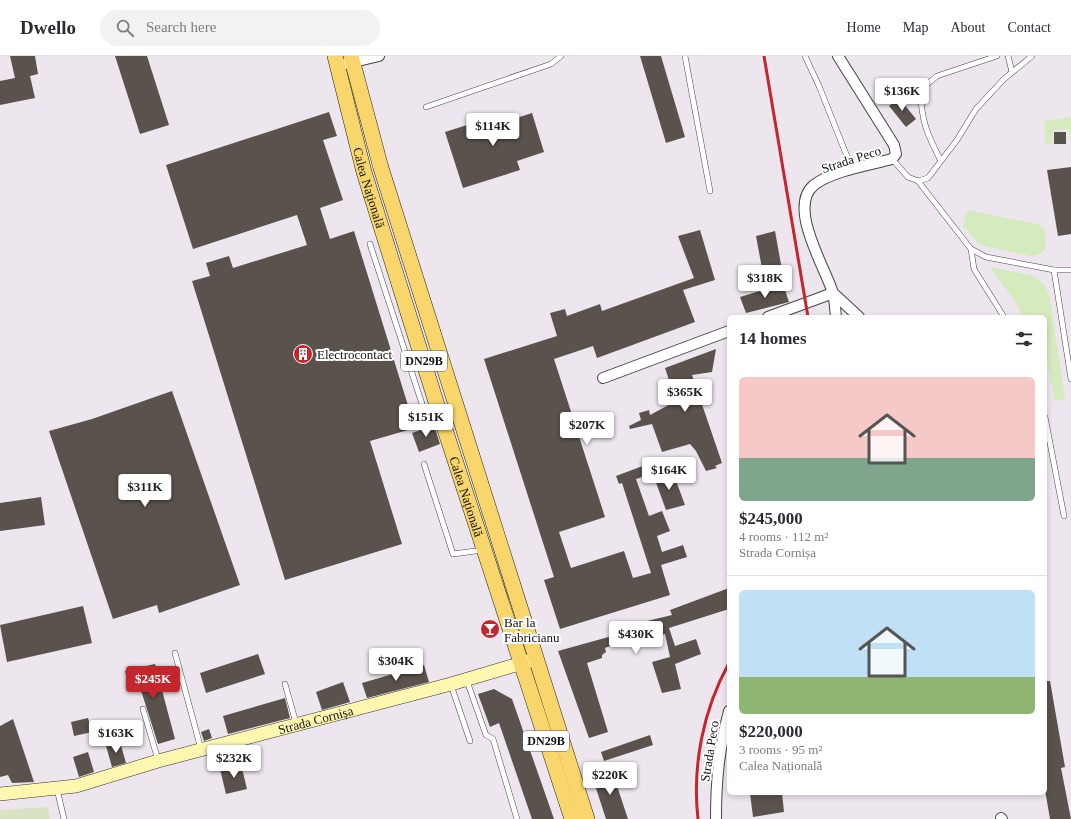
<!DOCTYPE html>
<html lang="en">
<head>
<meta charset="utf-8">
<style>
	:root { --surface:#fff; --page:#f2f2f3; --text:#2b2b33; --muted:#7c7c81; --line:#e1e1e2; --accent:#c4262e }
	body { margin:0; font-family:"Times New Roman",serif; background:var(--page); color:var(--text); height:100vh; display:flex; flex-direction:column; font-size:15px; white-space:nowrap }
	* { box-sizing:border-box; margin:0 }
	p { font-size:13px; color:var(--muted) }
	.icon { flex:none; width:22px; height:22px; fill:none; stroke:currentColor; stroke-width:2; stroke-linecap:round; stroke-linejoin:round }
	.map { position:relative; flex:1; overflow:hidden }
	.panel { position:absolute; left:727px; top:259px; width:320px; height:480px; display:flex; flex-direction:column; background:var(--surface); border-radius:6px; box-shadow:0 2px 6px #0003 }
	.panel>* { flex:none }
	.price { position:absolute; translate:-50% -34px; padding:0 9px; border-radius:4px; background:#fff; color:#222; font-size:13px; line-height:26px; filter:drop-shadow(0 1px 2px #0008) }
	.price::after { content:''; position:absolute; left:50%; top:24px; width:12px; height:9px; margin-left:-6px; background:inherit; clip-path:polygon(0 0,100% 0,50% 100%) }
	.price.selected { background:var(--accent); color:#fff }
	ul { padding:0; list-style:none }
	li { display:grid; align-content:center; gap:8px; height:212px; padding:0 12px }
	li+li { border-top:1px solid var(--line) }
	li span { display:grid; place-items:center; height:124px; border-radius:6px; color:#555 }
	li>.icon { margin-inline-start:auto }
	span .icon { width:72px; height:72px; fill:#fffc; stroke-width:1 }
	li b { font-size:17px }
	h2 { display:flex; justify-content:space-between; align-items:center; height:48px; padding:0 12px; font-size:17px }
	header { display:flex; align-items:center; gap:24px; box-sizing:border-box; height:56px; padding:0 20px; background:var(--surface); border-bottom:1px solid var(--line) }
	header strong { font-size:19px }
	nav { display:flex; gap:22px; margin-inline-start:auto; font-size:14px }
	.search { width:280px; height:36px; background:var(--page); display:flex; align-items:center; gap:10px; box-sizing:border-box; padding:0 14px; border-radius:22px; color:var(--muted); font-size:15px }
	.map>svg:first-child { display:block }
	.industrial { fill:#eee6ef; fill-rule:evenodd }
	.green { fill:#d5ebbd }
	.cemetery { fill:#d9e3c4 }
	.building { fill:#5a524d }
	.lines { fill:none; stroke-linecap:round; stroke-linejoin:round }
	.lane-casing { stroke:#444; stroke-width:6 }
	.street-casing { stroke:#444; stroke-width:12 }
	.secondary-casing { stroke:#333; stroke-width:14 }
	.primary-casing { stroke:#222; stroke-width:16 }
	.lane { stroke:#fff; stroke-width:5 }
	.street { stroke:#fff; stroke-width:10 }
	.secondary { stroke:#fff6b0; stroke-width:13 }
	.primary { stroke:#f9d66b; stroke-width:15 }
	.rail { stroke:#c4262e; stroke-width:3 }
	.labels { text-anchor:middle; stroke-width:4; stroke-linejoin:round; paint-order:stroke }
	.shield { fill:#fff; stroke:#585858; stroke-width:1 }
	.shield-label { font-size:12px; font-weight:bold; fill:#111 }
	.street-label { font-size:13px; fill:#111; stroke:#fff }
	.poi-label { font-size:13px; fill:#111; stroke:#fff; text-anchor:start }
</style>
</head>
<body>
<header>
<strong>Dwello</strong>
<div class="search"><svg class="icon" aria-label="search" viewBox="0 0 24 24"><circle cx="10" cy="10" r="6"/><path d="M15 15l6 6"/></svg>Search here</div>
<nav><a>Home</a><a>Map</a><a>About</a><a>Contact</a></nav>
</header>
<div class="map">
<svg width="1071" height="763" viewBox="0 0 1071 763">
	<rect width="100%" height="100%" fill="#fffdf5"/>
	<path class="industrial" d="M0,0H1071V763H0ZM729,261H1045V737H729Z"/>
	<g class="green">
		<polygon points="1071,61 1071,86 1068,73 1053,74 1052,88 1045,88 1045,65"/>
		<path d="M967,154L1037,168L1044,172C1046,188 1050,198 1030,200L984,190L979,188L963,170Z"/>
		<polygon points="990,211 1034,220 1045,229 1050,242 1065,343 1055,345 1045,296 1045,261 1023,261 1015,245"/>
	</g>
	<polygon class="cemetery" points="48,751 50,763 0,763 0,754"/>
	<g class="building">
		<polygon points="10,0 35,0 38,18 30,20 35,42 0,49 0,25 15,22"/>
		<polygon points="115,0 147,0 169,69 140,78"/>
		<polygon points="640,0 661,0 685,81 666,87"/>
		<polygon points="899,42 916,63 906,71 889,50"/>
		<polygon points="329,56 337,80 323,84 343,144 320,152 330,183 354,175 415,372 370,385 402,488 285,524 192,225 210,220 206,207 229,200 233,212 307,189 297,159 193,193 166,109"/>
		<polygon points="505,57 507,65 532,57 544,96 517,105 520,114 463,132 445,76"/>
		<rect x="1054" y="76" width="12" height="12"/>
		<polygon points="1071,111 1071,178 1058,180 1047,114"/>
		<polygon points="700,174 715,224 683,234 695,266 597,302 593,290 554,303 605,461 559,476 571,512 624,495 633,522 651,517 622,427 619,428 616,420 648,408 652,418 636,423 649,460 662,455 670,475 657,480 662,496 683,489 687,501 661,509 670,539 560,573 544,524 554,521 484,303 557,280 550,257 565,253 567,260 600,248 602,255 694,222 678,180"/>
		<polygon points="775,175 782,214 763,218 756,180"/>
		<polygon points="783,228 789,246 746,257 740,241"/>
		<polygon points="716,293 712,316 692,319 722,407 715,410 717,412 706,415 696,395 690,388 662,396 652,368 630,373 629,370 641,364 639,357 649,354 650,359 676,345 665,312"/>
		<polygon points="172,335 240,529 159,557 157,549 113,563 49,375 92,363"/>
		<polygon points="434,369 440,388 419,396 412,377"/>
		<polygon points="672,414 685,449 666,454 654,421"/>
		<polygon points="41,441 45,469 0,475 0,447"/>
		<polygon points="729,532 729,553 669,572 675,590 696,583 701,598 675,608 681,633 662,637 652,606 670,601 665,578 627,589 625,584 605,592 606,596 602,599 602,602 587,607 608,676 589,682 558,595 612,580 610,574 672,559 670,554"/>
		<polygon points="83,550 92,587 7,606 0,569"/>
		<polygon points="258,598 265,618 206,637 200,617"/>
		<polygon points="155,608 175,683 158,688 139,628 129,631 125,615"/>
		<polygon points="424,609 429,626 367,642 362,627"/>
		<polygon points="1045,625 1050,625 1065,711 1061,712 1071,763 1050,763 1045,734"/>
		<polygon points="343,626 350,646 322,654 316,636"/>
		<polygon points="494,633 512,643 554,763 532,763 499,667 490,671 478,638"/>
		<polygon points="285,642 290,662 228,678 223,660"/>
		<polygon points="88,662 92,676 74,680 71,666"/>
		<polygon points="13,663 34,726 12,727 8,719 0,721 0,670"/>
		<polygon points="209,673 212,682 204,685 201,676"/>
		<polygon points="650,679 653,689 604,705 601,696"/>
		<polygon points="120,686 126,707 112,711 106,690"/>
		<polygon points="88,696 94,716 79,721 73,701"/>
		<polygon points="241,708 247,733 226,738 220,713"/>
		<polygon points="612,715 628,763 606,763 592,720"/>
		<polygon points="750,737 782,737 784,756 753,761"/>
	</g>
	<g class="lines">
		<defs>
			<g id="lane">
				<polyline points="685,0 710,135"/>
				<polyline points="805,0 819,30 852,113"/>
				<polyline points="1008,0 1012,16"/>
				<polyline points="426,51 551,8 561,0"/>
				<polyline points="892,103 908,121 918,125 928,122 957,84 976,53 1004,23 1032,0"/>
				<path d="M941,105C928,80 920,63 921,33L937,20L997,0"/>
				<polyline points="918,125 971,193 986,201 1054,214 1071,214"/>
				<polyline points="370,188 424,354 435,350"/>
				<polyline points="971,193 974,213 1004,261"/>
				<polyline points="1054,214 1071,323"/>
				<polyline points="1045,361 1064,460"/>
				<polyline points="424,408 453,498 483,494"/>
				<polyline points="175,597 201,693"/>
				<polyline points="467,625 486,679 493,683 517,763"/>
				<polyline points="285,628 296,667"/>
				<polyline points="451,629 470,685"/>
				<polyline points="143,653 158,704"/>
				<polyline points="57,733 64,763"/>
			</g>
			<g id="street">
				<polyline points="337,10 379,0"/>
				<polyline points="768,261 833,237 859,261"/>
				<path d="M836,261C835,253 835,245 833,237C825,211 787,151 814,129C832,115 869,109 892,103L896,98L894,89L838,0"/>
				<polyline points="603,322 729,275"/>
				<polyline points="1001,762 1002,763"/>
				<path d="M716,763C716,724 719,693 729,655"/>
			</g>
			<g id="secondary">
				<path id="s1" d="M0,738L76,730L158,705L451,628L536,603"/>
			</g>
			<g id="primary">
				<path id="s2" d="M335,0L364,116L437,349L572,763"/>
				<polyline points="351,0 381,112 587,763"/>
			</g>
		</defs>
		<use href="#lane" class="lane-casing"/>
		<use href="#street" class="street-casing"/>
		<use href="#secondary" class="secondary-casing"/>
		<use href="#primary" class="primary-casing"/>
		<use href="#lane" class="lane"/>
		<use href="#street" class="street"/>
		<use href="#secondary" class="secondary"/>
		<use href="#primary" class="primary"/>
		<g class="rail">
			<polyline points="764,0 808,261"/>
			<path d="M698,763C692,710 703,654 729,607"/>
		</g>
	</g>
	<defs>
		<symbol id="building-disc" viewBox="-11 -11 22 22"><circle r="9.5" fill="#c4262e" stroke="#fff"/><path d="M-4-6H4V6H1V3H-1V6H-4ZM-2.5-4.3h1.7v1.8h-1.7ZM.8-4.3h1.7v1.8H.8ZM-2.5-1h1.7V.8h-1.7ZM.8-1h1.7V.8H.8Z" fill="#fff"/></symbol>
		<symbol id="bar-disc" viewBox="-11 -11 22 22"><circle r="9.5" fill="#c4262e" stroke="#fff"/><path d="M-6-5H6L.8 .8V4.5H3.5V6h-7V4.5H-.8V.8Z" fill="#fff"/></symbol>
	</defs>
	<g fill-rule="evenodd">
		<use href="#building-disc" x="292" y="287" width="22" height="22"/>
		<use href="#bar-disc" x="479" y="562" width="22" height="22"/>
	</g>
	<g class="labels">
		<g class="shield">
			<rect x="401" y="295" width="46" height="20" rx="3"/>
			<rect x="523" y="675" width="46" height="20" rx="3"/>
		</g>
		<g class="shield-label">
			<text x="424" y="309">DN29B</text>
			<text x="546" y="689">DN29B</text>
		</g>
		<g class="street-label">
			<text transform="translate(851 103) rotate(-18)" y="5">Strada Peco</text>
			<text dy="5" stroke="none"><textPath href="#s2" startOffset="136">Calea Națională</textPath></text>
			<text dy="5" stroke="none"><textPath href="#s2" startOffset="460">Calea Națională</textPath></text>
			<text dy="5" stroke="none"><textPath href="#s1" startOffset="325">Strada Cornișa</textPath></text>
			<text transform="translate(709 695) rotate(-81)" y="5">Strada Peco</text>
		</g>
		<g class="poi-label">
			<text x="317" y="303">Electrocontact</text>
			<text x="504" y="571">Bar la<tspan x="504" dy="15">Fabricianu</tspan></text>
		</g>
	</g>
</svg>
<b class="price" style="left:902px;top:56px">$136K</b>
<b class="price" style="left:493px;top:91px">$114K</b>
<b class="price" style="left:765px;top:243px">$318K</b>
<b class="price" style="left:685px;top:357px">$365K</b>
<b class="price" style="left:426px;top:382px">$151K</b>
<b class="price" style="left:587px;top:390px">$207K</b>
<b class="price" style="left:669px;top:435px">$164K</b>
<b class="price" style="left:145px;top:452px">$311K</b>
<b class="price" style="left:636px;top:599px">$430K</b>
<b class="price" style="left:396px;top:626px">$304K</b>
<b class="price selected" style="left:153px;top:644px">$245K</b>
<b class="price" style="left:116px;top:698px">$163K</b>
<b class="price" style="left:234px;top:723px">$232K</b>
<b class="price" style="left:610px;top:740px">$220K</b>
<section class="panel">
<h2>14 homes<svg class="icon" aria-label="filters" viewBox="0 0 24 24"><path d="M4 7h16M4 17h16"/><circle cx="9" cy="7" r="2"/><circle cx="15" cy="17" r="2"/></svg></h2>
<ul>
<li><span style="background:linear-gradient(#f6c9c9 65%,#7fa58c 0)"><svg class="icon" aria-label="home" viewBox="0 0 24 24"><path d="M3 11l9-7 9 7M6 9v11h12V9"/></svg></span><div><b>$245,000</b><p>4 rooms · 112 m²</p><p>Strada Cornișa</p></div></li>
<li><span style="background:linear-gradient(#bfe0f5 70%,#8fb573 0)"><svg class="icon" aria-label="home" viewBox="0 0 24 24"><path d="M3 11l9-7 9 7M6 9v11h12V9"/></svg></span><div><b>$220,000</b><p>3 rooms · 95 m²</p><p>Calea Națională</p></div></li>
</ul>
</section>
</div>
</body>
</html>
